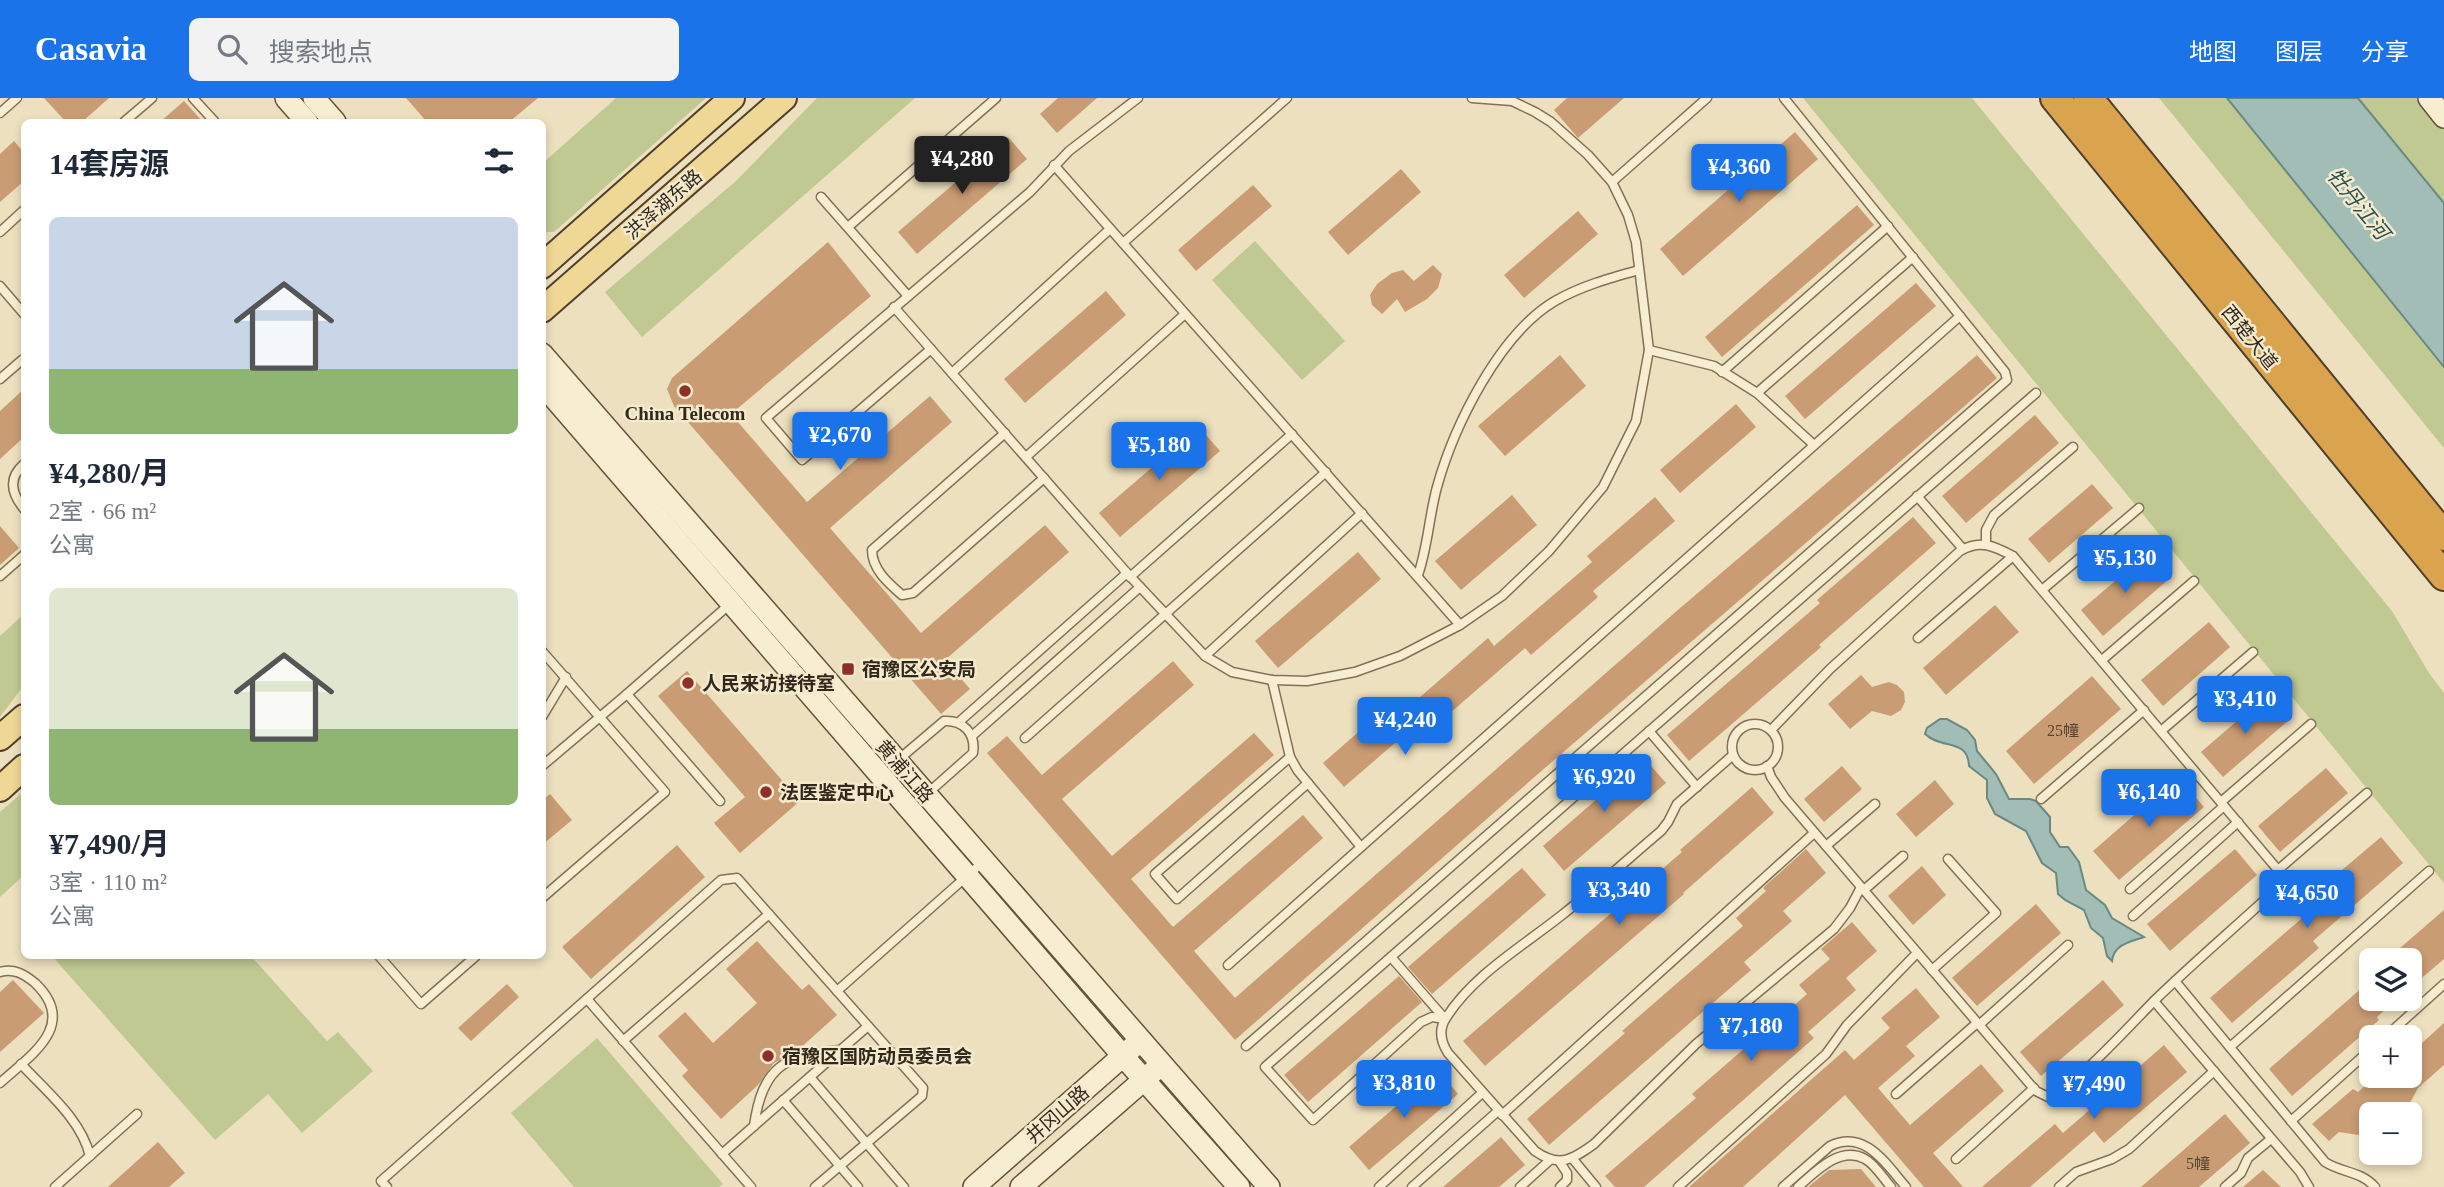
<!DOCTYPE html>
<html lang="zh">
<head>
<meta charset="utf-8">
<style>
	:root { --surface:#fff; --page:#f2f2f3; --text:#1f2937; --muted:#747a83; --accent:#1a73e8 }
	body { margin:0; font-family:"Times New Roman","Noto Sans SC",serif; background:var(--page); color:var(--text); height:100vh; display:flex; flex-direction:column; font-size:26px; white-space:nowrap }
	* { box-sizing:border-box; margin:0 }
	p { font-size:23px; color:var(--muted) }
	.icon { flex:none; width:38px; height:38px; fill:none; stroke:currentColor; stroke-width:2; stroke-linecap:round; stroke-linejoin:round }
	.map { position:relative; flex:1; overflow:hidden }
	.panel { position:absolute; left:21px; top:21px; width:525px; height:840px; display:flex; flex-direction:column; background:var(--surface); border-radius:10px; box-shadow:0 4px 10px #0003 }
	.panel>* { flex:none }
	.fabs { position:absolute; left:2359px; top:850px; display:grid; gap:14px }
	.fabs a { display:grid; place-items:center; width:63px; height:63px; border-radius:10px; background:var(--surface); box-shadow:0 4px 10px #0003; font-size:35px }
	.price { position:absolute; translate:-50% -60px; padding:0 16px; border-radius:7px; background:var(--accent); color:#fff; font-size:23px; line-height:46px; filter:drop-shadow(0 2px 4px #0008) }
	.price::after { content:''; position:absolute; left:50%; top:42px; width:21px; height:16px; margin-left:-10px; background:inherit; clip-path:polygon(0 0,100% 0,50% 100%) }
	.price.on { background:#222; color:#fff }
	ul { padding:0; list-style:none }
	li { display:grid; align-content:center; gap:14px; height:371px; padding:0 28px }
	li span { display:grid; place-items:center; height:217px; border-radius:10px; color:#555 }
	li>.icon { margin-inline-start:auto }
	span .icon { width:126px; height:126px; fill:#fffc; stroke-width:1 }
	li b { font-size:30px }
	h2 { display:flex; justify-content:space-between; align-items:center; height:84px; padding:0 28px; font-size:30px }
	header { display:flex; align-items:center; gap:42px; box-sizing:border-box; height:98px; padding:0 35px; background:var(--accent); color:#fff }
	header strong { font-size:33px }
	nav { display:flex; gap:38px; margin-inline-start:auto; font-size:24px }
	.search { width:490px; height:63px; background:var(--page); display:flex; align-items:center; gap:18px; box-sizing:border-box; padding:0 24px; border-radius:10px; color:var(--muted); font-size:26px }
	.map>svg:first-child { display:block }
	.green { fill:#c0c992 }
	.water { fill:#a1bdb6; stroke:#698a84; stroke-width:2 }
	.building { fill:#c99c74 }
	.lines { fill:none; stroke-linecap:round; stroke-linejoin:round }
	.lane-casing { stroke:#837157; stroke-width:11 }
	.secondary-casing { stroke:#65523b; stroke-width:24 }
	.primary-casing { stroke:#503f2c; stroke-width:28 }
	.highway-casing { stroke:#503f2c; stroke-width:32 }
	.lane { stroke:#f7edd0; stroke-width:8 }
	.secondary { stroke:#f7edd0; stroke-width:21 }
	.primary { stroke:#efd795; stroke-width:24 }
	.highway { stroke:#daa44f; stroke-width:28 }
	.poi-dot { fill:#902e29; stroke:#f4eacd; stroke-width:2.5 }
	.labels { text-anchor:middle; stroke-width:5; stroke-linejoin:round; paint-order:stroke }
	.number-label { font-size:16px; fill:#584532 }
	.street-label { font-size:19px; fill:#33281c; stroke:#f4eacd }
	.poi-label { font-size:19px; font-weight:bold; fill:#33281c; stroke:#f4eacd; text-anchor:start }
	.water-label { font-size:21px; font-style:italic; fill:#2b5252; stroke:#f4eacd }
</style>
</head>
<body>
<header>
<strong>Casavia</strong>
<div class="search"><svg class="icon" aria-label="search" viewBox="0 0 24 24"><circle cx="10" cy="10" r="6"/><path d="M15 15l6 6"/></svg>搜索地点</div>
<nav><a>地图</a><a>图层</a><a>分享</a></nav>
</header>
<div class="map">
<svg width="2444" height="1089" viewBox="0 0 2444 1089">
	<rect width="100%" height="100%" fill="#ece0be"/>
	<g class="green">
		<polygon points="616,0 706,0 554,134 543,134 543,65"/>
		<polygon points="817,0 915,0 642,239 605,194 736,83"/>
		<polygon points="1803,0 1972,0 2392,513 2429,575 2444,595 2444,785"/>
		<polygon points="2159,0 2227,0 2444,269 2444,350"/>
		<polygon points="2358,0 2424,0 2444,25 2444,106"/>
		<polygon points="1255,143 1345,243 1302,282 1212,182"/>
		<polygon points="24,516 24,587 0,619 0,538"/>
		<polygon points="24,693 24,777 0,799 0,714"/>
		<polygon points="52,858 251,858 327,943 338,934 373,973 302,1035 268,996 215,1042"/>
		<polygon points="597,940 723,1086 719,1089 574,1089 511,1015"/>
	</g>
	<g class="water">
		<polygon points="2227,0 2358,0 2444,105 2444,269"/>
		<path d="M1940,621H1947L1967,632L1975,642L1977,653L1996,676L2009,701H2030L2036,703L2050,719V734L2060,749H2068L2079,764L2086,792L2105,807L2112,820L2144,839C2130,844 2114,846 2112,863L2107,858L2103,840L2091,830L2084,812L2065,802L2058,796L2056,775L2042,765L2026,733L1995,716L1987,700V682L1969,668C1968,640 1942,652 1925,636L1927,630Z"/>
	</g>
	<g class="building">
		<polygon points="44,0 109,0 82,24 66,24"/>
		<polygon points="406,0 538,0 509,24 427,24"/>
		<polygon points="1058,0 1097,0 1057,35 1040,16"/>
		<polygon points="1567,0 1624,0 1578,40 1554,12"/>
		<polygon points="184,3 203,24 160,24"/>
		<polygon points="1795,34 1818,61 1683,178 1660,151"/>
		<polygon points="1008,39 1027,61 917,156 898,134"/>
		<polygon points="14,43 24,55 24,83 0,104 0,56"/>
		<polygon points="1401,71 1421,94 1348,157 1328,134"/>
		<polygon points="1253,87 1272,108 1196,173 1178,152"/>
		<polygon points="1857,107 1874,127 1722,259 1705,239"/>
		<polygon points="1578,113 1598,136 1524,200 1504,177"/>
		<polygon points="828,144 871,198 731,316 807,404 930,298 952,324 830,430 921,535 1045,427 1069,454 945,562 970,591 941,616 674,308 667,291 672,280"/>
		<polygon points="1433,167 1442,176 1438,190 1427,201 1405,214 1397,201 1382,216 1372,207 1370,197 1377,186 1392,175 1403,172 1414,183"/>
		<polygon points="1916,185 1936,208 1805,321 1785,298"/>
		<polygon points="1106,193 1126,217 1025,305 1004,281"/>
		<polygon points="1560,257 1586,288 1505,358 1478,328"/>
		<polygon points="1977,257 1997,280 1531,682 1235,942 987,655 1007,638 1042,677 1173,563 1194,587 1062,701 1112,758 1254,635 1274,657 1131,781 1173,829 1303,717 1323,740 1194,853 1235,900 1679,511"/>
		<polygon points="24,291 24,339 0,361 0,313"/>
		<polygon points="1736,306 1756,329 1680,395 1660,372"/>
		<polygon points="2035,317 2059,345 1966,425 1942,398"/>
		<polygon points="1199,329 1220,353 1120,439 1099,415"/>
		<polygon points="2092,386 2113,410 2049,465 2028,441"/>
		<polygon points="1512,397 1537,427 1461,492 1435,463"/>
		<polygon points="1655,399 1675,423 1593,493 1598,499 1531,557 1525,550 1442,622 1433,612 1344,689 1323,665 1394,603 1404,613 1488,540 1494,548 1592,464 1587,458"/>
		<polygon points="1913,419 1936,445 1819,547 1821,549 1689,663 1667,637 1820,505 1817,502"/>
		<polygon points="0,428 19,450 0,467"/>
		<polygon points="1358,454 1381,481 1278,570 1255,543"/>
		<polygon points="2147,456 2169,481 2103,538 2081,512"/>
		<polygon points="1995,507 2019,534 1946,597 1923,570"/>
		<polygon points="2209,524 2230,549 2163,608 2141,582"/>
		<polygon points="687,573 800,703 740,755 714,725 745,699 658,598"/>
		<polygon points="1861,577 1872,589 1889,584 1897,587 1904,594 1905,604 1901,612 1891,618 1872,613 1850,631 1828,606"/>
		<polygon points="2092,578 2121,611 2034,686 2006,653"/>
		<polygon points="2267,597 2289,622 2223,679 2201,654"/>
		<polygon points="1644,660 1666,685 1564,773 1543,748"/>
		<polygon points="1842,668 1862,691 1824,724 1804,701"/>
		<polygon points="2326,670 2348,695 2280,754 2258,728"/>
		<polygon points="2178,679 2204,709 2119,782 2093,753"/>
		<polygon points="1935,682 1954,706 1916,739 1896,716"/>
		<polygon points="1752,689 1774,715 1683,795 1684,796 1485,968 1463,943 1682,754 1680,752"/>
		<polygon points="550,696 572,722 542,747 542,703"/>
		<polygon points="2381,739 2403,765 2313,843 2319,850 2232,925 2210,900 2316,808 2309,800"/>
		<polygon points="677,747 705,779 591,881 562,849"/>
		<polygon points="1806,751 1826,775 1783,813 1792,823 1744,864 1751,872 1549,1047 1527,1021 1625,935 1622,933 1743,828 1736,820 1766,793 1763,790"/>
		<polygon points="2235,751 2257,777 2170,853 2147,826"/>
		<polygon points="1922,768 1946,797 1913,827 1888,798"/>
		<polygon points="1522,770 1546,797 1432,896 1408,869"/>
		<polygon points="2036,806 2061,835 1977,908 1952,880"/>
		<polygon points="2444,812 2444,861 2410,890 2410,863 2385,863"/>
		<polygon points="1852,824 1877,853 1846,880 1856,892 1808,934 1814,940 1644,1089 1615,1089 1605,1078 1696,1000 1692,996 1807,896 1799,887 1830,861 1821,851"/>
		<polygon points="757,843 802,892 809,886 837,917 797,953 774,965 758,987 721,1021 682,978 688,972 658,938 685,914 713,945 757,905 726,871"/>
		<polygon points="1399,878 1422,904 1308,1004 1284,977"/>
		<polygon points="13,882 44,915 0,954 0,894"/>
		<polygon points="2103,882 2124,907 2041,978 2020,954"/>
		<polygon points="2371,882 2371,901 2397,901 2377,919 2379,922 2292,998 2269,971"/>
		<polygon points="507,886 519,899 471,943 458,930"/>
		<polygon points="1916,890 1940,919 1906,948 1915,958 1878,990 1910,1027 1981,966 2004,993 1933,1055 1963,1089 1924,1089 1845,997 1743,1089 1689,1089 1845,952 1854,962 1890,930 1881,920"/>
		<polygon points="2444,925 2444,967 2418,990 2409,1007 2396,1017 2371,1017 2371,1034 2365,1038 2339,1034 2329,1043 2312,1026 2353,991 2358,994 2376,978 2410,978 2410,956"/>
		<polygon points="2164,947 2187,974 2104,1045 2094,1033 2030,1089 1982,1089 2055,1026 2063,1035"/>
		<polygon points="1438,972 1458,996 1369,1072 1349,1049"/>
		<polygon points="2225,1016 2250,1045 2199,1089 2141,1089"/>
		<polygon points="1501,1039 1525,1067 1499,1089 1443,1089"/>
		<polygon points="158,1044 185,1075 169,1089 108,1089"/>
		<polygon points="1861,1071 1876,1089 1808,1089 1829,1072"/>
		<polygon points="2263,1072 2281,1089 2243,1089"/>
	</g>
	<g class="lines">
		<defs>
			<g id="lane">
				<polyline points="193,0 215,24"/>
				<polyline points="0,15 17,0"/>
				<polyline points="124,24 152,0"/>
				<polyline points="1054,67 1460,527"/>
				<polyline points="1612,84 1707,0"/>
				<polyline points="821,99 908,198"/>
				<polyline points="848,129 996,0"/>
				<polyline points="0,134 24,112"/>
				<polyline points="1123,145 1287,0"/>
				<polyline points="0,188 24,216"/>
				<polyline points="894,209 1127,475 1205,558 1232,574 1272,582 1307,583 1355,574 1400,558 1460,527 1502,498 1549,453 1603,389 1636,323 1649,252 1636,144 1628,117 1612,84 1588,57 1551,24 1535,14 1512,3 1472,0"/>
				<polyline points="931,251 802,362 766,320 1030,94 1069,53 1138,0"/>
				<polyline points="1649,252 1714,268 1757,295 1814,347"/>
				<polyline points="1722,274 1888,128"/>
				<polyline points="952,275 1110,131"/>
				<polyline points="0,281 22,262"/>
				<polyline points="1757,295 1913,159"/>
				<path d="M1005,335L872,452C872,471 888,485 902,497L913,495L1044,380"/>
				<polyline points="1026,359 1185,216"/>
				<path d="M24,366C8,380 11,395 24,411"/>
				<polyline points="1917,398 1963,451"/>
				<polyline points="1986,446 1986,432 1994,417 2073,349"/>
				<path d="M1418,477C1428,448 1429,418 1437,389C1454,328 1499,236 1555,203C1581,188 1610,180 1639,172"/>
				<polyline points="0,478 24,457"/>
				<polyline points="1130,479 1292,336"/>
				<polyline points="2042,492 2139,410"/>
				<polyline points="1918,540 2013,458"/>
				<polyline points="542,553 665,694 542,800"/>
				<polyline points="1205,558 1362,415"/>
				<polyline points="2102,562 2194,483"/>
				<polyline points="1272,582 1290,659 1298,673 1361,749"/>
				<polyline points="627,596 730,506"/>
				<polyline points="542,619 566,579"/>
				<polyline points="959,624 1127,475"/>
				<circle cx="1755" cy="649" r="23"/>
				<polyline points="1649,633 1697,689"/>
				<polyline points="2161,633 2253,554"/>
				<polyline points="972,638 1140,489"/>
				<polyline points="1025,640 1326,374"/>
				<path d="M1733,657L1677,706L1668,724L1661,733C1628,761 1596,790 1562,817C1523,848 1473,877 1446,920C1438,932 1441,944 1448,955L1535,1053C1559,1070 1572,1062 1594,1046L1696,946L1834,831L1850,810L1861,789"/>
				<polyline points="1290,659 1155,776 1177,801 1308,685"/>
				<path d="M898,662L944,623C963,622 976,635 973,655L928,695"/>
				<polyline points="542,668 627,596 720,703"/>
				<path d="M1767,668L1771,679L1785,700L2029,985L2036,993L2048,999C2075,989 2132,925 2155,902C2192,866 2232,832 2270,797L2280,780L2278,772L2013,458C1994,448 1980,441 1960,453L1830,571L1771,632"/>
				<polyline points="2041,701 2144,612"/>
				<polyline points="2221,704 2311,626"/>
				<polyline points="1826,748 1875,706"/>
				<polyline points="2278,772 2367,695"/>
				<polyline points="2130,791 2224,708"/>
				<polyline points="1864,792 1903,758"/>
				<polyline points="2133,818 2238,724"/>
				<polyline points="379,858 421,906 476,858"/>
				<polyline points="1391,859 1445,921"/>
				<polyline points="1228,867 1960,218"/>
				<polyline points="1932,872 1996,815 1948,761"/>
				<path d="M0,874C14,870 24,876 35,885C79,927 31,957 0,985"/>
				<path d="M2175,883L2325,1064C2342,1075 2361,1073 2375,1089"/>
				<polyline points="837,893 984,763"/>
				<polyline points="587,901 751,1089"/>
				<polyline points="2154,903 2300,1074 2309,1089"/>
				<polyline points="1445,921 1432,919 1421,924 1313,1022 1265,969 2036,295"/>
				<polyline points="1979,927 2068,847"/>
				<polyline points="2384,940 2444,886"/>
				<polyline points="623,943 769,816"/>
				<polyline points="1246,948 2007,282 2005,274 1784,0"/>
				<polyline points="2230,949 2429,773"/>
				<path d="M21,966C46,993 81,1021 90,1058"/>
				<polyline points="810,979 904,1089"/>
				<polyline points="1896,996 1977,925"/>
				<polyline points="783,1002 858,1089"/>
				<polyline points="1502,1017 1814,735"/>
				<polyline points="2291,1023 2371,951"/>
				<path d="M754,1028C762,971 783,956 840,952"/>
				<polyline points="722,1056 868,928"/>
				<polyline points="1572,1060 1596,1089"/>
				<polyline points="1956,1061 2034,990"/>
				<polyline points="1559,1063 1567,1075 1567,1082 1560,1089"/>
				<polyline points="55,1089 137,1016"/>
				<polyline points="387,1089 381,1083 721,782 737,780 923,990 922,998 815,1089"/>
				<polyline points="1379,1089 1482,995"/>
				<polyline points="1412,1089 1498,1013"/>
				<polyline points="1520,1089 1550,1062"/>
				<polyline points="1678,1089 1826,956 1847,927 1917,855"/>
				<path d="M1783,1089L1830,1048C1865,1031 1886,1066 1906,1089"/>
				<path d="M1798,1089C1815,1074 1840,1047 1865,1061C1875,1066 1883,1080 1891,1089"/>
				<polyline points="2059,1089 2076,1074 2112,1061 2129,1051 2214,973"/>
				<polyline points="2225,1089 2241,1075 2248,1060 2271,1041"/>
			</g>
			<g id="secondary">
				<polyline points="286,0 307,24"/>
				<polyline points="314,0 335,24"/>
				<polyline points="2429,0 2444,19"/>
				<polyline points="542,256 1269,1089"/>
				<polyline points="542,286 1123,958 1239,1089"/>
				<polyline points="974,1089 1133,949"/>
				<polyline points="1021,1089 1154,973"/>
			</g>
			<g id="primary">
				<polyline points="542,168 732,0"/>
				<polyline points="542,212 784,0"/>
				<polyline points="0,640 24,619"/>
				<polyline points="0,691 24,669"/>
			</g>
			<g id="highway">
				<polyline points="2055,0 2444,478"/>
				<polyline points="2088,0 2444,438"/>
			</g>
		</defs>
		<use href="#lane" class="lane-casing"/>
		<use href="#secondary" class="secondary-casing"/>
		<use href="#primary" class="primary-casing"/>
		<use href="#highway" class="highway-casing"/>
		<use href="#lane" class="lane"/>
		<use href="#secondary" class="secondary"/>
		<use href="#primary" class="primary"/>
		<use href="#highway" class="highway"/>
	</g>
	<g class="poi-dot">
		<circle cx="685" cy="293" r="7"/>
		<rect x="841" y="564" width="14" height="14" rx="3.5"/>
		<circle cx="688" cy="585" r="7"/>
		<circle cx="766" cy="694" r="7"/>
		<circle cx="768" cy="958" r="7"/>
	</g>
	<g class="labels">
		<g class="number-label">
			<text x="2063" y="638">25幢</text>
			<text x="2198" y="1071">5幢</text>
		</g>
		<g class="street-label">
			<text transform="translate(663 106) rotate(-41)" y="7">洪泽湖东路</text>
			<text transform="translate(2250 239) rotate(51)" y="7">西楚大道</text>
			<text transform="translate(905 673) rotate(49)" y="7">黄浦江路</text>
			<text transform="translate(1057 1016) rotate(-41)" y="7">井冈山路</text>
		</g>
		<g class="poi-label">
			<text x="685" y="322" text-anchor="middle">China Telecom</text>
			<text x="862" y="578">宿豫区公安局</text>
			<text x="702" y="592">人民来访接待室</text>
			<text x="780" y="701">法医鉴定中心</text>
			<text x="782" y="965">宿豫区国防动员委员会</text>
		</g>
		<g class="water-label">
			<text transform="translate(2358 106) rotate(51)" y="7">牡丹江河</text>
		</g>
	</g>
</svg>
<div class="fabs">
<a><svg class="icon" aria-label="layers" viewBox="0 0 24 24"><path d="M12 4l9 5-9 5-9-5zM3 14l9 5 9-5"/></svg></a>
<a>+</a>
<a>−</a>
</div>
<b class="price on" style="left:962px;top:98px">¥4,280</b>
<b class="price" style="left:1739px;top:106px">¥4,360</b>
<b class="price" style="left:840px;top:374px">¥2,670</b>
<b class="price" style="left:1159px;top:384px">¥5,180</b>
<b class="price" style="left:2125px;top:497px">¥5,130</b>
<b class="price" style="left:2245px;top:638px">¥3,410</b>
<b class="price" style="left:1405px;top:659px">¥4,240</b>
<b class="price" style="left:1604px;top:716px">¥6,920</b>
<b class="price" style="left:2149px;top:731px">¥6,140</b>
<b class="price" style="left:1619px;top:829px">¥3,340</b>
<b class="price" style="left:2307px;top:832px">¥4,650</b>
<b class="price" style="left:1751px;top:965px">¥7,180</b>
<b class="price" style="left:1404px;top:1022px">¥3,810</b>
<b class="price" style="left:2094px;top:1023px">¥7,490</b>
<section class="panel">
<h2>14套房源<svg class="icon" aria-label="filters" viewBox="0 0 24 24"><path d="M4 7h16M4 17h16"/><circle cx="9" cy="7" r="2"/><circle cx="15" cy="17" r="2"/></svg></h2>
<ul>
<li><span style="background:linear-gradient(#c9d6e8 70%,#8fb573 0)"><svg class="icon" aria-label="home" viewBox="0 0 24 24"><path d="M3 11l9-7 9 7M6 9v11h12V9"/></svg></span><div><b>¥4,280/月</b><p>2室 · 66 m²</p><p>公寓</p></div></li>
<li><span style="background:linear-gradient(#dfe7d0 65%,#8fb573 0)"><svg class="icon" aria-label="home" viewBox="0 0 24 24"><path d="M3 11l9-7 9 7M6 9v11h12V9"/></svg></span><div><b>¥7,490/月</b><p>3室 · 110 m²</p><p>公寓</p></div></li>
</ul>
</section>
</div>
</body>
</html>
